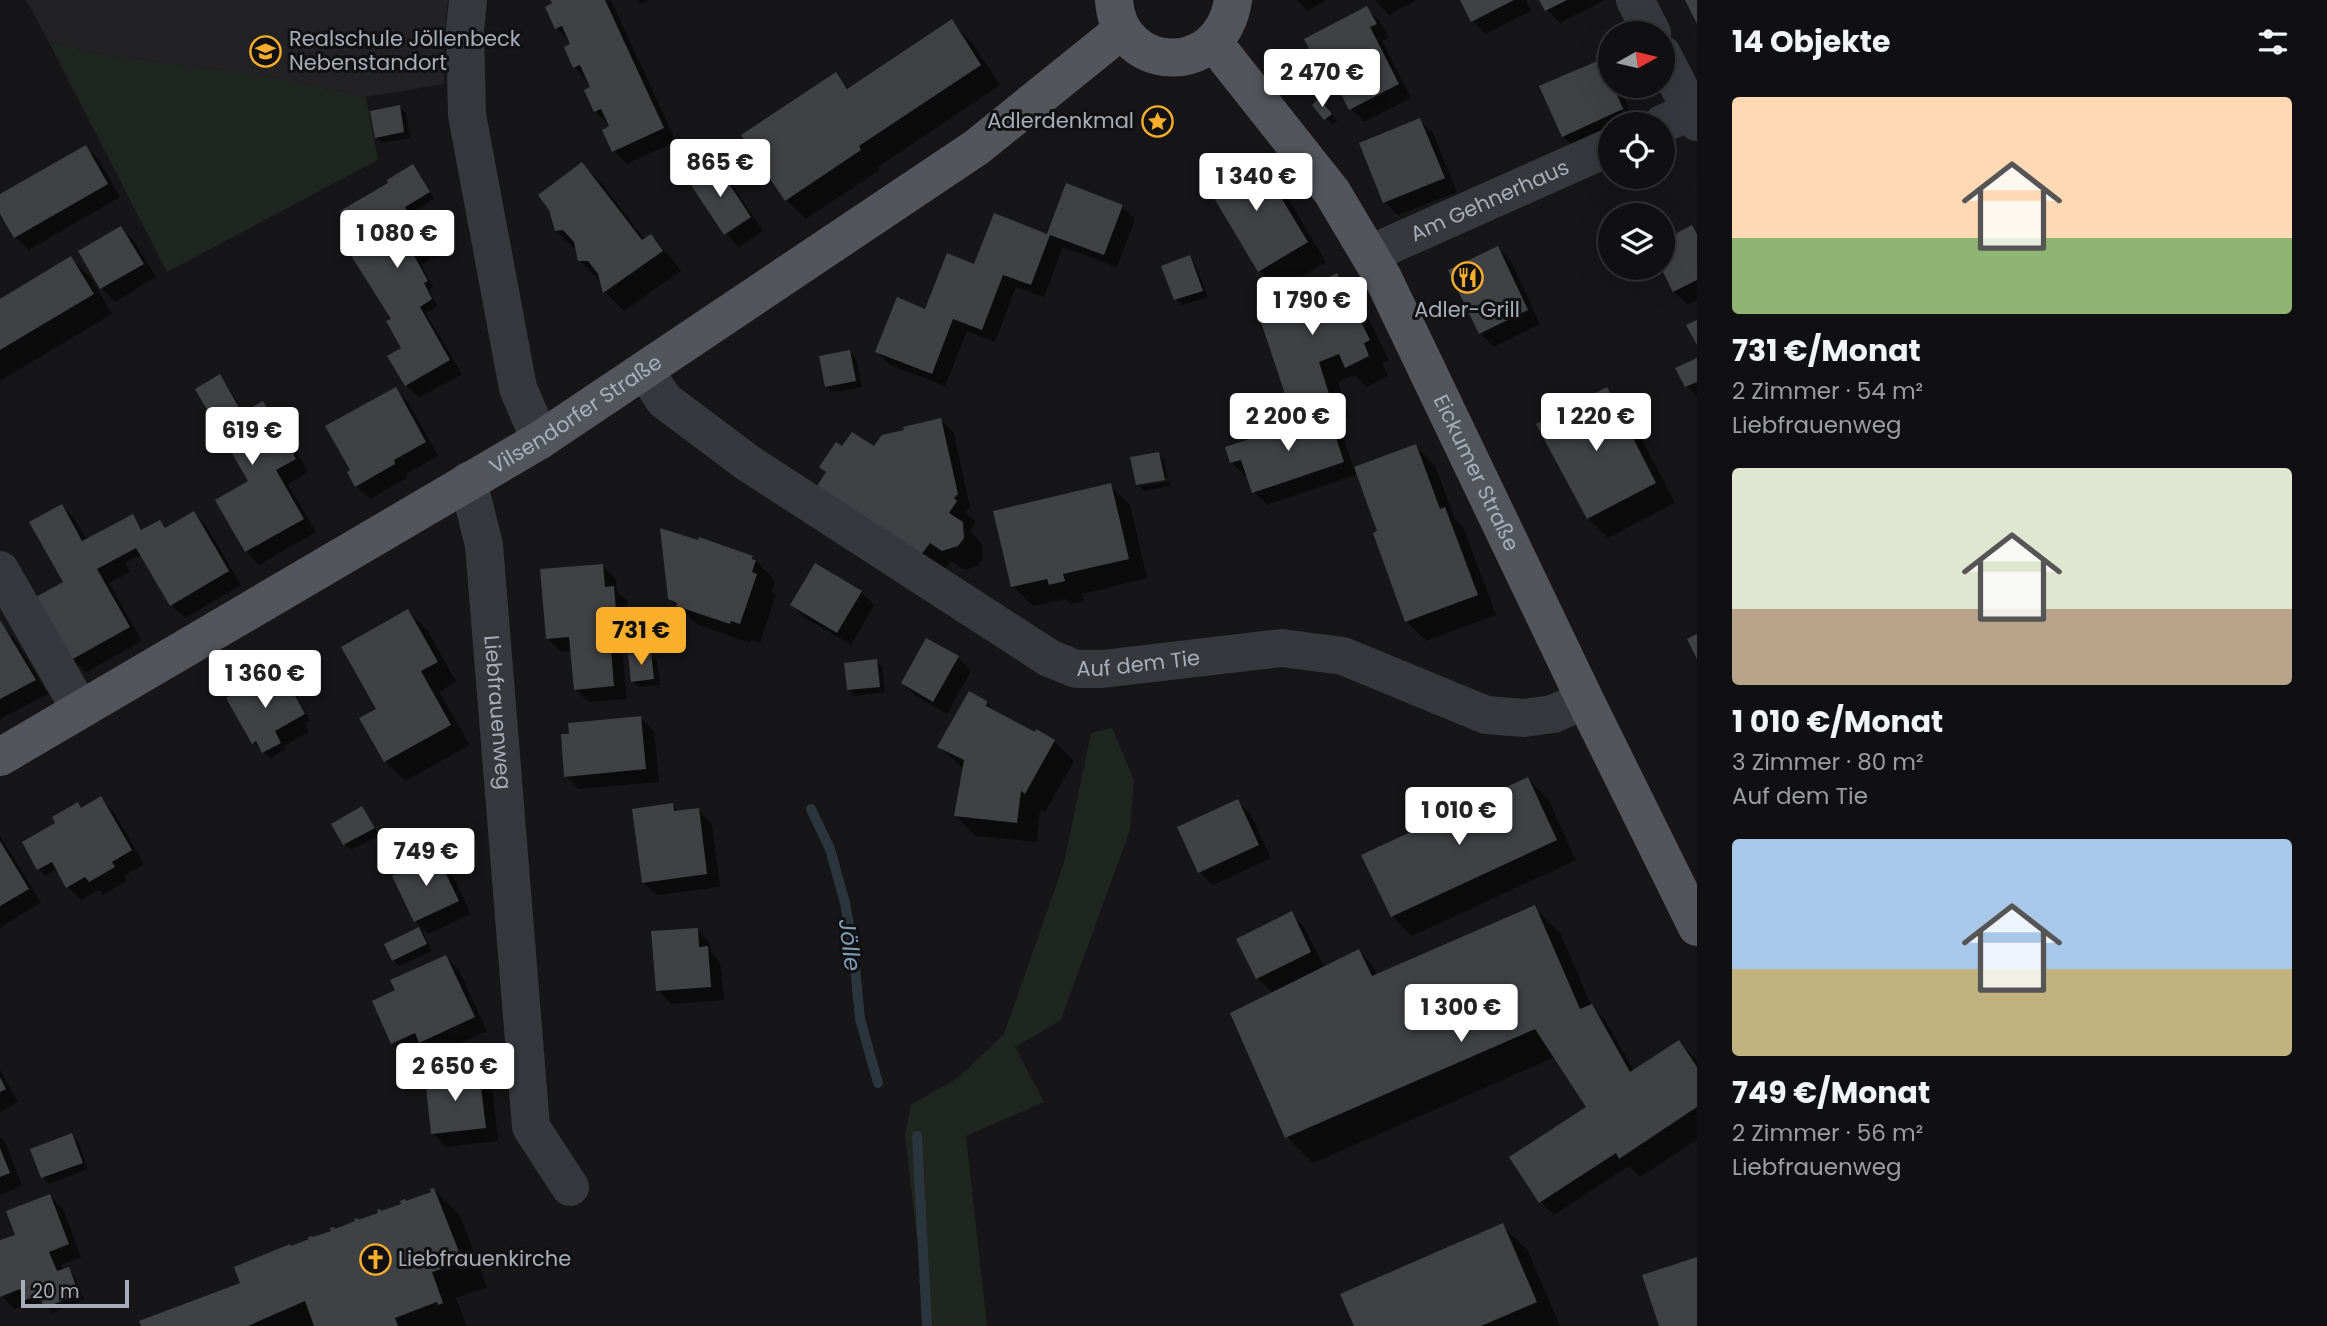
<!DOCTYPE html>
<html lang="de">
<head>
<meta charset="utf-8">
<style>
	:root { --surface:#101012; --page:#19191b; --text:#f1f3f6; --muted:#9c9d9f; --line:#303032; --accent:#faaf2c }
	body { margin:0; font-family:Poppins,sans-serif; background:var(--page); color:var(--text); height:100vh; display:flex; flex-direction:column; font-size:26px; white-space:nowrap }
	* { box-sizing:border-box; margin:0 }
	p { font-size:23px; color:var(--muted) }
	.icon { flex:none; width:38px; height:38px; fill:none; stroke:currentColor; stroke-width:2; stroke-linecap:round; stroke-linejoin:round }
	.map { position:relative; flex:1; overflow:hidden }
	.details { display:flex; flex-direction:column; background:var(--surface); width:630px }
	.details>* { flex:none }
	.needle { width:46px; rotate:82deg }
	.buttons { position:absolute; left:1598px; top:21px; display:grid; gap:14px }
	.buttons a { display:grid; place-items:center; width:77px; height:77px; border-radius:50%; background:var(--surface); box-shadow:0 7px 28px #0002,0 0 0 2px var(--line); font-size:35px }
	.scale { position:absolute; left:21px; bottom:18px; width:108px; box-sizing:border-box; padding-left:7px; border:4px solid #a7adb9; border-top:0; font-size:19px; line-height:24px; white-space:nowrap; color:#a7adb9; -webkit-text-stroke:5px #111113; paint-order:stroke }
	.price { position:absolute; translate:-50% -60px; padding:0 16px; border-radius:7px; background:#fff; color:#222; font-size:23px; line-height:46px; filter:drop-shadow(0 2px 4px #0008) }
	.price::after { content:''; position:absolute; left:50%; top:42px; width:21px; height:16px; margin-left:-10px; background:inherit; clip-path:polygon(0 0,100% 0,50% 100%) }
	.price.active { background:var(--accent); color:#111 }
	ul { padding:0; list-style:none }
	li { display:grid; align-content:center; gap:14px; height:371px; padding:0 35px }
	li span { display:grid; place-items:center; height:217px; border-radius:7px; color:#555 }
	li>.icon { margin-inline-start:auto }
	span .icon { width:126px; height:126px; fill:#fffc; stroke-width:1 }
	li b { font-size:30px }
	h2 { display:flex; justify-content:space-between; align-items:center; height:84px; padding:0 35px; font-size:30px }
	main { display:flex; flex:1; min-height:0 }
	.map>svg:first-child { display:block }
	.built { fill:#222225 }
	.green { fill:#1e261f }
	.shadow { fill:#0007 }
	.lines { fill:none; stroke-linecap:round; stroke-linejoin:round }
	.stream { stroke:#2b353d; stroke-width:10 }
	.building { fill:#404145 }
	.minor { stroke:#37383d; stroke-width:38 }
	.major { stroke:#53555c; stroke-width:38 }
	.labels { text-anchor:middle; stroke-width:6; stroke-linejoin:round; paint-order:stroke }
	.poi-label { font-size:21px; fill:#a7adb9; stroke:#111113; text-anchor:start }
	.street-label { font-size:21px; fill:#a7adb9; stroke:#111113 }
	.water-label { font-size:23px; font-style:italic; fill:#7d9cb5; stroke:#111113 }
</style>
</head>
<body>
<main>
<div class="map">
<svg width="1697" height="1326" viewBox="0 0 1697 1326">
	<rect width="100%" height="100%" fill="#161618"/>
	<polygon class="built" points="26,0 448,0 444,45 444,84 366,97 267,76 111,56 49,42"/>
	<g class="green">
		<polygon points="49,42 111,56 267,76 366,97 378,160 167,272"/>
		<polygon points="1112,728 1134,780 1130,830 1061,1020 1015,1047 1044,1102 966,1136 987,1326 927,1326 905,1135 911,1105 959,1077 1004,1034 1064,863 1091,733"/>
	</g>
	<g class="shadow">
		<polygon points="552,0 611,0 676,141 627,164 614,151 611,127 595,111 592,88 575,67 572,44 556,28"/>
		<polygon points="637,0 650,0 640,4"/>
		<polygon points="1297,0 1327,0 1307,11"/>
		<polygon points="1375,0 1417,0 1389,15"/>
		<polygon points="1462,0 1526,0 1531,11 1486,34 1473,21"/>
		<polygon points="1541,0 1605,0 1560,23 1547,10"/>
		<polygon points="1367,8 1380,22 1389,38 1382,41 1411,98 1364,122 1351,109 1332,71 1329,72 1316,59"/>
		<polygon points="951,22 971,41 1000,85 878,167 880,170 806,219 786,200 835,74 850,89"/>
		<polygon points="1601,61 1610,70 1610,75 1606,75 1625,118 1628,117 1615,86 1619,86 1635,123 1610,124 1610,134 1576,149 1563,136"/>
		<polygon points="1314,105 1326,106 1337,121 1332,125"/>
		<polygon points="399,107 406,113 410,138 382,143 376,137"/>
		<polygon points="1419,120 1433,133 1457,192 1398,215 1385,202"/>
		<polygon points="86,147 99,160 120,197 29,250 15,237 0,211 0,196"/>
		<polygon points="1254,155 1274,175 1326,262 1279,291 1260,271 1207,184"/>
		<polygon points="582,164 602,184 645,240 650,236 670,256 681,271 624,311 605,292 600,281 580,261 576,250 556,230"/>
		<polygon points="412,166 419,173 434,199 412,212 435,257 421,265 433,287 429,290 437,306 426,314 462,374 419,398 406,385 404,348 363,249 389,185"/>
		<polygon points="715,167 729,180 763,231 739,247 726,234"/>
		<polygon points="1067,185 1122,206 1135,219 1117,267 1063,247 1044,297 1016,287 995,342 967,331 945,386 890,365 877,352 926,311 1048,236"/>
		<polygon points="121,228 134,241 156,277 115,302 102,288 80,252"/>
		<polygon points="1692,228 1697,232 1697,300 1688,305 1674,291"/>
		<polygon points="1498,248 1511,261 1540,324 1494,347 1480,333"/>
		<polygon points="1189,257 1195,264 1208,297 1182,305 1175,299"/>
		<polygon points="71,259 91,278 112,314 0,381 0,301"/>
		<polygon points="1337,275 1357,295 1389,360 1382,363 1388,376 1367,387 1355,375 1338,382 1349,417 1334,421 1340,428 1354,469 1416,446 1435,466 1455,519 1464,529 1496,615 1426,641 1406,621 1380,532 1358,474 1267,505 1254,492 1248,475 1245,476 1231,462 1306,422 1292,408 1295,295"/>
		<polygon points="850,352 856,358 862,387 833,392 826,386"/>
		<polygon points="1697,360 1697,397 1687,386 1677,369"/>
		<polygon points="220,377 226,383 244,414 262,403 276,416 308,472 288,484 316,532 259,565 246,551 250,482"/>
		<polygon points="395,389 408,402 438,456 406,474 407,478 370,499 356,486"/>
		<polygon points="1606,389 1626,409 1675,503 1608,538 1588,518"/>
		<polygon points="941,420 954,433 970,508 966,512 976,522 970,531 982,544 983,558 978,566 964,570 951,561 942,573 821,467 843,449 881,453"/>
		<polygon points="1158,454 1165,460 1168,478 1140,483 1140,486 1169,481 1170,486 1144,491 1138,484"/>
		<polygon points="1110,485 1130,505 1147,578 1082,594 1084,601 1070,604 1065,599 1033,606 1013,586"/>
		<polygon points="62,506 75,519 87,541 132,516 143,531 160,522 167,529 194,513 207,527 241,585 185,618 171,605 142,554 125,563 130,572 109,583 142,641 86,672 73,659 65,582"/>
		<polygon points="752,557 772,577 775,582 772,591 776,595 760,643 751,640 750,643 698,625 669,599"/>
		<polygon points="603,566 616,579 617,591 627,601 629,625 620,626 627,699 589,702 575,689 572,651 561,652 547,638"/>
		<polygon points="861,592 874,605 851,645 805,618 792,605"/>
		<polygon points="408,612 428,631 456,682 439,692 470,745 405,781 385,761 362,719 378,709"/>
		<polygon points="0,625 14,638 48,694 0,719"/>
		<polygon points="650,654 657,660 660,685 639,687 632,681"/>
		<polygon points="958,658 971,671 947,714 916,696 903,683"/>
		<polygon points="876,661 882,667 885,692 855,696 848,689"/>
		<polygon points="271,674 285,688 289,686 295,693 310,720 305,723 309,732 284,746 286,749 270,758 253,742"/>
		<polygon points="986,703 997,714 1035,735 1054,741 1074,761 1045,812 1040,810 1037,842 976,836 956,816 964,769 939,747"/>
		<polygon points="640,718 654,731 659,782 579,789 566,776"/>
		<polygon points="1528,779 1548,799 1576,860 1412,936 1392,916"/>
		<polygon points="101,799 114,812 144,864 124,876 127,881 103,895 99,890 81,900 68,887 57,869 45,876 39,869 24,843 58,824 78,805 82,809"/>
		<polygon points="1238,802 1251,815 1271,858 1213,885 1199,872"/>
		<polygon points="672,805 680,813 698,810 712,824 720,887 657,895 643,882"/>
		<polygon points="362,808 368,815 380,835 351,850 345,844 334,824"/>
		<polygon points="0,836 41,902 0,928"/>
		<polygon points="437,857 450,870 471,914 428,934 415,921"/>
		<polygon points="1534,907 1560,933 1592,1007 1605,1020 1634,1071 1679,1042 1697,1060 1697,1140 1640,1177 1629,1166 1554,1215 1541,1202 1512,1158 1588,1108 1555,1057 1313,1163 1287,1137 1273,994 1258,978 1238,940 1291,913 1304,927 1325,968 1358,951 1372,964 1377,976"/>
		<polygon points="421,928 432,951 399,966 393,960 386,945"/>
		<polygon points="697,929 710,943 711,952 720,962 724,1000 671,1004 658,990"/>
		<polygon points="445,957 459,970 487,1031 434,1055 426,1047 406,1057 393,1043 397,991"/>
		<polygon points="0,1070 18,1102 0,1112"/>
		<polygon points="479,1073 492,1086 498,1141 446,1147 433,1133"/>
		<polygon points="71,1135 78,1142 88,1169 49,1184 43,1177 33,1150"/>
		<polygon points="0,1137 5,1141 22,1186 0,1195"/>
		<polygon points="434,1190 460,1216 487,1287 456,1298 467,1326 316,1326 315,1324 310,1326 143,1326 242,1284 291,1248 434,1193"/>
		<polygon points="50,1196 63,1209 81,1257 61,1265 64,1271 68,1269 74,1275 84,1300 52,1313 44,1301 32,1305 30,1303 14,1309 0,1294 0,1242 17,1236"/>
		<polygon points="1502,1225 1528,1251 1560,1326 1356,1326"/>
	</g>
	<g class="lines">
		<g class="stream">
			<polyline points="811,809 830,849 845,903 853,947 860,1019 878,1083"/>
			<polyline points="917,1136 927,1326"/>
		</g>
	</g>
	<g class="building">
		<polygon points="550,0 605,0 664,128 612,152 602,130 609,126 601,109 594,112 584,90 590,87 580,65 573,68 564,47 570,44 562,26 555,29 545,7 552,3"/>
		<polygon points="1460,0 1514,0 1471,22"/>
		<polygon points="1539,0 1567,0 1545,11"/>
		<polygon points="1685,0 1697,0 1697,24"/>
		<polygon points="1367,6 1377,24 1370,27 1399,84 1349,110 1322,56 1315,60 1304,39"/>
		<polygon points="952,19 981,65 859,146 861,150 785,201 741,135 836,72 847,89"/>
		<polygon points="1602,59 1610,78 1610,86 1613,86 1623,109 1562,137 1539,86"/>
		<polygon points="1319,98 1332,114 1324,120 1312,105"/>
		<polygon points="400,105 404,132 375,138 370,111"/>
		<polygon points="1420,118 1445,178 1383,203 1359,143"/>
		<polygon points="86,145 108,184 14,238 0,214 0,194"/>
		<polygon points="1254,153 1308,242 1258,272 1205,183"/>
		<polygon points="582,162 642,240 651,234 663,251 603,293 598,274 588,261 578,261 574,242 563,230 555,231 549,210 538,195"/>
		<polygon points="413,164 430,192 405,207 423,243 411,250 428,281 424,283 432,299 420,307 450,360 405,386 387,356 401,348 386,321 391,319 350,254 361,248 340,211 388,183 387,180"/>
		<polygon points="716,164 751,217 724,235 689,182"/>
		<polygon points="1066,183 1123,205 1104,255 1050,235 1031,285 1003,275 982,330 953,319 932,374 875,352 897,297 925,309 947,253 974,264 994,213 1047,234"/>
		<polygon points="1692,225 1697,234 1697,280 1673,292 1661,268 1662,268 1662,241"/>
		<polygon points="121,226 144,264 100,289 78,251"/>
		<polygon points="1498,246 1528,310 1479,334 1448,270"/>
		<polygon points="1190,255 1203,291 1174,300 1161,266"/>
		<polygon points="71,256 94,294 0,350 0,299"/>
		<polygon points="1337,273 1370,340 1364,343 1369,356 1345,368 1339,354 1319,362 1330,397 1290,409 1256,307 1294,293"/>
		<polygon points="1697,320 1697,345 1686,325"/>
		<polygon points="850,350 856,381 825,387 819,356"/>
		<polygon points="1697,358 1697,382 1685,387 1675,368"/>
		<polygon points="220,374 242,413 263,401 296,459 276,470 304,519 245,552 215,500 248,481 195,389"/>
		<polygon points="396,387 426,442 394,460 395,464 355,487 347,472 350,470 325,426"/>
		<polygon points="1607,387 1656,483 1587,519 1536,424"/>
		<polygon points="1328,413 1344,462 1252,493 1241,460 1230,463 1225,447"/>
		<polygon points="941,418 958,494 954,498 957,501 949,513 963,522 964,538 958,546 942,551 930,543 921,555 817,486 826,472 819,467 836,442 842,446 852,432 874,446 882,435 904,430 903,427"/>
		<polygon points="1416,444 1440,509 1445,507 1478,595 1405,622 1373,533 1377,531 1354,467"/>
		<polygon points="1159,452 1165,480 1136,485 1130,457"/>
		<polygon points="1111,483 1129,559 1063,574 1065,581 1049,585 1047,579 1011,587 993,511"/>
		<polygon points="62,504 82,541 133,514 141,530 160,520 165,528 194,511 229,571 170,606 136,548 97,569 130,627 71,660 36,597 63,582 29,522"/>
		<polygon points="660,528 698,540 699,537 753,556 752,559 756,560 752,572 757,574 740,624 731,621 730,624 676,606 677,603 668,599"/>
		<polygon points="815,563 862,591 837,633 790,605"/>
		<polygon points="603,564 605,587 614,586 616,612 608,613 614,686 574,690 569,637 546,639 540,569"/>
		<polygon points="408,609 438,662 421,671 451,725 384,762 359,718 376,709 341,647"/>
		<polygon points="0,620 36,680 0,699"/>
		<polygon points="1697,634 1697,659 1687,639"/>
		<polygon points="926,638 959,656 933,702 901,683"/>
		<polygon points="651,652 654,679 631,682 628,654"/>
		<polygon points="877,659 880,687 847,690 844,663"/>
		<polygon points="271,672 281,688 289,684 305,714 275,731 281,743 262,753 256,741 252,744 226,698"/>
		<polygon points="969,691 987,701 986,706 1035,732 1036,729 1055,740 1025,794 1021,791 1017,823 954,816 964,760 937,747"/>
		<polygon points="641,716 646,769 564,777 561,734 569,734 568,723"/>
		<polygon points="1528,777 1557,840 1391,917 1361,855"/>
		<polygon points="101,796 132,850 112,862 115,867 89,882 85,877 66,888 52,862 37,870 22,842 55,823 52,817 78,802 81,808"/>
		<polygon points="1238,799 1259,845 1198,873 1177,827"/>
		<polygon points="673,803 674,811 699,808 707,874 642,883 632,809"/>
		<polygon points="362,806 375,828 343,845 331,824"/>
		<polygon points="0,841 29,889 0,906"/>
		<polygon points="437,855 459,901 414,922 392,876"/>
		<polygon points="1535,905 1580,1009 1592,1004 1630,1072 1679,1040 1697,1067 1697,1107 1619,1159 1616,1153 1539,1203 1509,1157 1586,1107 1535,1029 1285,1138 1230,1013 1359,949 1372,976"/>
		<polygon points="1292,911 1311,952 1256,979 1236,939"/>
		<polygon points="419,927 427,944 392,961 384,944"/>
		<polygon points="698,928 699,947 708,946 711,987 656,991 651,931"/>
		<polygon points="446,955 475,1017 419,1043 415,1033 391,1044 372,1001 395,990 390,980"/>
		<polygon points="479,1071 486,1128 431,1134 425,1077"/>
		<polygon points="0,1077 6,1089 0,1092"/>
		<polygon points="72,1133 83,1163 41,1178 30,1149"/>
		<polygon points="0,1148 10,1173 0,1177"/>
		<polygon points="434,1188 463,1262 432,1272 443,1303 438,1305 437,1302 395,1318 398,1326 314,1326 305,1301 248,1326 141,1326 139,1321 240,1283 234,1267 290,1244 291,1246 309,1239 308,1237 312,1236 313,1237 331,1231 330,1228 334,1227 335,1229 355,1221 354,1219 358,1218 358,1220 378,1213 377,1210 380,1209 381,1211 401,1204 400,1201 405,1199 406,1201 431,1192 430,1189"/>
		<polygon points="50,1194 69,1244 49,1252 57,1271 69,1267 79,1294 44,1308 39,1295 25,1300 20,1289 0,1297 0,1240 15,1235 6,1211"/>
		<polygon points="1503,1223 1537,1302 1481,1326 1354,1326 1340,1294"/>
		<polygon points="1697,1257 1697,1326 1659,1326 1642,1275"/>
	</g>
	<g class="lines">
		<g class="minor">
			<polyline points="468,0 465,30 467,115 518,388 540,440"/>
			<polyline points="1635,0 1652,33"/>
			<polyline points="1662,54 1697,122"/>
			<polyline points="1662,124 1692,111"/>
			<path id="s1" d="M1370,254L1610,147"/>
			<path id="s2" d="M645,371L664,400L748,463L1049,658L1076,669H1102L1282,648L1343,656L1486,715L1524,718L1553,714L1585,700"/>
			<path id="s3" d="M468,481L484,545L531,1127L570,1187"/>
			<polyline points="0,570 80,709"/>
		</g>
		<g class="major">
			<path d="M1114,0C1118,73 1221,80 1233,0"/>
			<path id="s4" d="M1214,43L1332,192L1383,278L1585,700L1697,927"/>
			<path id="s5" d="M0,757L540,440L977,147L1122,30"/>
		</g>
	</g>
	<defs>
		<symbol id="school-ring" viewBox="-11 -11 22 22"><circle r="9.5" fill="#111113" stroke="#faaf2c" stroke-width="1.5"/><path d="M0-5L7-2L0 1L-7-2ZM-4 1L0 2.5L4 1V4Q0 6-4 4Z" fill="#faaf2c"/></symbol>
		<symbol id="sight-ring" viewBox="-11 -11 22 22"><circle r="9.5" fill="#111113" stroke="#faaf2c" stroke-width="1.5"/><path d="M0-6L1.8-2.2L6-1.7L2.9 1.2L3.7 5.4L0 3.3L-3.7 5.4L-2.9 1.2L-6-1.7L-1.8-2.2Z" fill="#faaf2c"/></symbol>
		<symbol id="restaurant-ring" viewBox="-11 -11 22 22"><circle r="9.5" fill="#111113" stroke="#faaf2c" stroke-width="1.5"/><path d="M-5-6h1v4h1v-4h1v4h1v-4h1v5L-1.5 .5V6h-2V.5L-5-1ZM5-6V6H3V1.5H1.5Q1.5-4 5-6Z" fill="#faaf2c"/></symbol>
		<symbol id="church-ring" viewBox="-11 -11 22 22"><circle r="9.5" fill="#111113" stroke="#faaf2c" stroke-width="1.5"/><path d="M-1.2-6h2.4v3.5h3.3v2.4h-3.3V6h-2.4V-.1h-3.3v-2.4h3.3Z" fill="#faaf2c"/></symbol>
	</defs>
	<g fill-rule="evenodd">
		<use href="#school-ring" x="248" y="34" width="35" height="35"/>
		<use href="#sight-ring" x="1140" y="104" width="35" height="35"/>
		<use href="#restaurant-ring" x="1450" y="260" width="35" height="35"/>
		<use href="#church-ring" x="358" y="1242" width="35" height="35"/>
	</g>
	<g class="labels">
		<g class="poi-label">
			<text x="289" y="46">Realschule Jöllenbeck<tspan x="289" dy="24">Nebenstandort</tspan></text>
			<text x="1134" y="128" text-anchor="end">Adlerdenkmal</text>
			<text x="1467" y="317" text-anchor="middle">Adler-Grill</text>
			<text x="398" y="1266">Liebfrauenkirche</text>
		</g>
		<g class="street-label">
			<text dy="7" stroke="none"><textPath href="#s1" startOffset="131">Am Gehnerhaus</textPath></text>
			<text dy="7" stroke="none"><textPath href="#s5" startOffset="670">Vilsendorfer Straße</textPath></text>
			<text dy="7" stroke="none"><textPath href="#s4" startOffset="506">Eickumer Straße</textPath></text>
			<text dy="7" stroke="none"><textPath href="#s2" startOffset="590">Auf dem Tie</textPath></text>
			<text dy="7" stroke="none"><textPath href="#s3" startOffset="234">Liebfrauenweg</textPath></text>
		</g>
		<g class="water-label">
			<text transform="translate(850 945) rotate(83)" y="8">Jölle</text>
		</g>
	</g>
</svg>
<div class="buttons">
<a><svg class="needle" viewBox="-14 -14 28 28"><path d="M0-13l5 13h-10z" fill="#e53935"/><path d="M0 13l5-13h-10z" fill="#9c9d9f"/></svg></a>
<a><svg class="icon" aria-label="locate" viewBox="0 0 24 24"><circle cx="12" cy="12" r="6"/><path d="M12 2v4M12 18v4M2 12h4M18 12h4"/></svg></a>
<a><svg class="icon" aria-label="layers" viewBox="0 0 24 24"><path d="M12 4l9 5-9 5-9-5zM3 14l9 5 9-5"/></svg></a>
</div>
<div class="scale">20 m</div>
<b class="price" style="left:1322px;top:109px">2 470 €</b>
<b class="price" style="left:720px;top:199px">865 €</b>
<b class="price" style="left:1256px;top:213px">1 340 €</b>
<b class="price" style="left:397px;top:270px">1 080 €</b>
<b class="price" style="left:1312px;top:337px">1 790 €</b>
<b class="price" style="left:1288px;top:453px">2 200 €</b>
<b class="price" style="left:1596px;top:453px">1 220 €</b>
<b class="price" style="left:252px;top:467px">619 €</b>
<b class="price active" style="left:641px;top:667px">731 €</b>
<b class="price" style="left:265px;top:710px">1 360 €</b>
<b class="price" style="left:1459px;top:847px">1 010 €</b>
<b class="price" style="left:426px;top:888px">749 €</b>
<b class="price" style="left:1461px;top:1044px">1 300 €</b>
<b class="price" style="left:455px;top:1103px">2 650 €</b>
</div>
<section class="details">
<h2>14 Objekte<svg class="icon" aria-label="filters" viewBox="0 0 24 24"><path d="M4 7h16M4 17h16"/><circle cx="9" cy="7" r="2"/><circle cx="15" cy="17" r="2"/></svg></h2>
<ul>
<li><span style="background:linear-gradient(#ffd9b3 65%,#8fb573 0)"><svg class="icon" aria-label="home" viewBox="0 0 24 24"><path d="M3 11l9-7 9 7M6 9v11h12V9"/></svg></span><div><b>731 €/Monat</b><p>2 Zimmer · 54 m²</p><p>Liebfrauenweg</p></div></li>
<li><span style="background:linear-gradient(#dfe7d0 65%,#b9a48a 0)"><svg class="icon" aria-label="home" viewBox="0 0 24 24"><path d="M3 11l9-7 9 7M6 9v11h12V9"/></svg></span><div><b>1 010 €/Monat</b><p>3 Zimmer · 80 m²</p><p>Auf dem Tie</p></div></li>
<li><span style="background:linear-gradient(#a9c7e8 60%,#c2b280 0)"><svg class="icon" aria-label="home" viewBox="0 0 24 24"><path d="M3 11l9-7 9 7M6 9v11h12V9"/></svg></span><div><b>749 €/Monat</b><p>2 Zimmer · 56 m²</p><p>Liebfrauenweg</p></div></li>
</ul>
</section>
</main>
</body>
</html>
